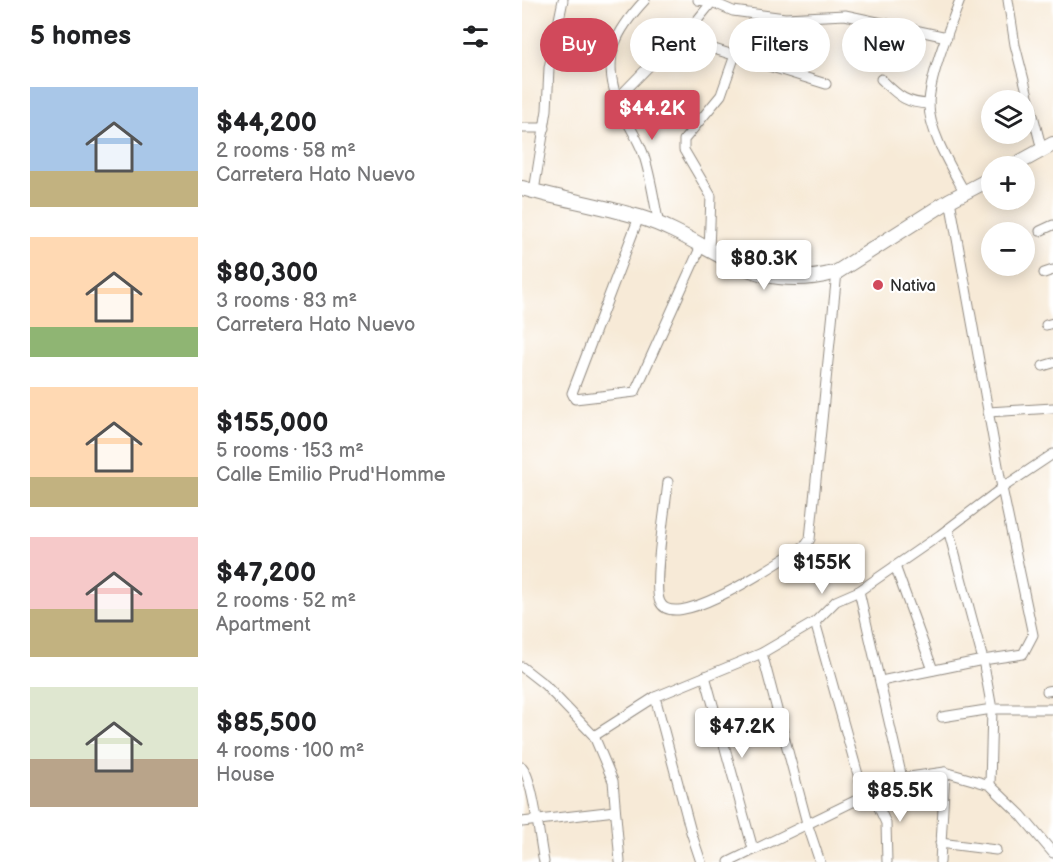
<!DOCTYPE html>
<html lang="en">
<head>
<meta charset="utf-8">
<style>
	:root { --surface:#fff; --page:#f6f6f6; --text:#202124; --muted:#757577; --accent:#d1495b }
	body { margin:0; font-family:"Balsamiq Sans",sans-serif; background:var(--page); color:var(--text); height:100vh; display:flex; flex-direction:column; font-size:22px; white-space:nowrap }
	* { box-sizing:border-box; margin:0 }
	p { font-size:20px; color:var(--muted) }
	.icon { flex:none; width:33px; height:33px; fill:none; stroke:currentColor; stroke-width:2; stroke-linecap:round; stroke-linejoin:round }
	.map { position:relative; flex:1; overflow:hidden }
	.side { display:flex; flex-direction:column; background:var(--surface); width:522px }
	.side>* { flex:none }
	.top-card { position:absolute; left:18px; top:18px; width:423px; height:54px; display:flex; gap:12px }
	.buttons { position:absolute; left:459px; top:90px; display:grid; gap:12px }
	.buttons a { display:grid; place-items:center; width:54px; height:54px; border-radius:50%; background:var(--surface); box-shadow:0 3px 15px #0003; font-size:30px }
	.price { position:absolute; translate:-50% -51px; padding:0 14px; border-radius:6px; background:#fff; color:#222; font-size:20px; line-height:39px; filter:drop-shadow(0 2px 3px #0008) }
	.price::after { content:''; position:absolute; left:50%; top:36px; width:18px; height:14px; margin-left:-9px; background:inherit; clip-path:polygon(0 0,100% 0,50% 100%) }
	.price.selected { background:var(--accent); color:#fff }
	ul { padding:0; list-style:none }
	li { display:flex; align-items:center; gap:18px; height:150px; padding:0 30px }
	li span { display:grid; place-items:center; flex:none; width:168px; height:120px; border-radius:0px; color:#555 }
	li>.icon { margin-inline-start:auto }
	span .icon { width:72px; height:72px; fill:#fffc; stroke-width:1 }
	li b { font-size:26px }
	h2 { display:flex; justify-content:space-between; align-items:center; height:72px; padding:0 30px; font-size:26px }
	.tag { padding:0 21px; border-radius:27px; background:var(--surface); box-shadow:0 3px 15px #0003; font-size:21px; line-height:54px }
	.tag.selected { background:var(--accent); color:#fff }
	main { display:flex; flex:1; min-height:0 }
	.map>svg:first-child { display:block }
	.lines { fill:none; stroke-linecap:round; stroke-linejoin:round }
	.street-casing { stroke:#918a81; stroke-width:11 }
	.secondary-casing { stroke:#918a81; stroke-width:16 }
	.street { stroke:#fff; stroke-width:9 }
	.secondary { stroke:#fff; stroke-width:14 }
	.poi-dot { fill:#d1495b; stroke:#fff; stroke-width:2 }
	.labels { text-anchor:middle; stroke-width:4.5; stroke-linejoin:round; paint-order:stroke }
	.poi-label { font-size:16px; fill:#2b2b2b; stroke:#fff; text-anchor:start }
</style>
</head>
<body>
<main>
<section class="side">
<h2>5 homes<svg class="icon" aria-label="filters" viewBox="0 0 24 24"><path d="M4 7h16M4 17h16"/><circle cx="9" cy="7" r="2"/><circle cx="15" cy="17" r="2"/></svg></h2>
<ul>
<li><span style="background:linear-gradient(#a9c7e8 70%,#c2b280 0)"><svg class="icon" aria-label="home" viewBox="0 0 24 24"><path d="M3 11l9-7 9 7M6 9v11h12V9"/></svg></span><div><b>$44,200</b><p>2 rooms · 58 m²</p><p>Carretera Hato Nuevo</p></div></li>
<li><span style="background:linear-gradient(#ffd9b3 75%,#8fb573 0)"><svg class="icon" aria-label="home" viewBox="0 0 24 24"><path d="M3 11l9-7 9 7M6 9v11h12V9"/></svg></span><div><b>$80,300</b><p>3 rooms · 83 m²</p><p>Carretera Hato Nuevo</p></div></li>
<li><span style="background:linear-gradient(#ffd9b3 75%,#c2b280 0)"><svg class="icon" aria-label="home" viewBox="0 0 24 24"><path d="M3 11l9-7 9 7M6 9v11h12V9"/></svg></span><div><b>$155,000</b><p>5 rooms · 153 m²</p><p>Calle Emilio Prud'Homme</p></div></li>
<li><span style="background:linear-gradient(#f6c9c9 60%,#c2b280 0)"><svg class="icon" aria-label="home" viewBox="0 0 24 24"><path d="M3 11l9-7 9 7M6 9v11h12V9"/></svg></span><div><b>$47,200</b><p>2 rooms · 52 m²</p><p>Apartment</p></div></li>
<li><span style="background:linear-gradient(#dfe7d0 60%,#b9a48a 0)"><svg class="icon" aria-label="home" viewBox="0 0 24 24"><path d="M3 11l9-7 9 7M6 9v11h12V9"/></svg></span><div><b>$85,500</b><p>4 rooms · 100 m²</p><p>House</p></div></li>
</ul>
</section>
<div class="map">
<svg width="531" height="862" viewBox="0 0 531 862">
	<rect width="100%" height="100%" fill="#fff"/>
	<filter id="ink" filterUnits="userSpaceOnUse"><feTurbulence type="fractalNoise" baseFrequency=".0167" numOctaves="2"/><feDisplacementMap in="SourceGraphic" scale="12" xChannelSelector="R" yChannelSelector="G"/><feConvolveMatrix kernelMatrix="1 2 1 2 8 2 1 2 1" color-interpolation-filters="sRGB"/></filter>
	<filter id="wash" filterUnits="userSpaceOnUse"><feTurbulence type="fractalNoise" baseFrequency=".008" numOctaves="4" result="noise"/><feDisplacementMap in="SourceGraphic" scale="24" xChannelSelector="R" yChannelSelector="G"/><feGaussianBlur stdDeviation="1.35" result="paint"/><feColorMatrix in="noise" values="0 0 0 0 0 0 0 0 0 0 0 0 0 0 0 0 0 1.4 0 .05"/><feComposite in="paint" operator="in"/></filter>
	<g filter="url(#wash)">
		<rect width="100%" height="100%" fill="#f7ead7"/>
	</g>
	<g filter="url(#ink)">
		<g class="lines">
			<defs>
				<g id="street">
					<path d="M123,0C94,31 80,56 95,99C101,118 114,134 121,153C129,176 132,201 137,225"/>
					<polyline points="176,0 190,2 211,11 263,18 323,15 425,37"/>
					<path d="M438,0C428,27 408,75 407,103C406,130 430,169 443,193"/>
					<polyline points="486,0 493,45 520,150"/>
					<polyline points="160,39 304,84"/>
					<path d="M359,79C376,95 382,103 407,104"/>
					<polyline points="95,99 136,57 160,39 190,2"/>
					<polyline points="0,128 23,128"/>
					<polyline points="12,191 25,110 27,68 41,0"/>
					<polyline points="117,217 50,393 53,399 113,392 179,246"/>
					<polyline points="518,231 531,225"/>
					<polyline points="187,251 189,196 162,150 162,140 199,95 213,55"/>
					<polyline points="522,273 531,270"/>
					<polyline points="524,325 531,323"/>
					<polyline points="521,366 531,363"/>
					<polyline points="466,412 531,408"/>
					<path d="M146,482C144,505 130,586 138,602C153,635 264,557 284,545L288,539L315,272"/>
					<polyline points="426,529 461,660 470,709 468,785"/>
					<polyline points="373,566 411,670"/>
					<polyline points="337,591 380,778"/>
					<polyline points="293,622 342,796"/>
					<polyline points="240,653 285,823 298,862"/>
					<polyline points="0,667 23,685 72,736 91,781 98,862"/>
					<polyline points="183,676 231,849"/>
					<polyline points="359,681 461,660 501,654 511,635 480,488 428,200"/>
					<polyline points="525,691 531,690"/>
					<polyline points="133,697 169,832 179,862"/>
					<polyline points="420,717 470,709 530,709"/>
					<polyline points="72,736 133,697 240,653 293,622 314,601 337,591 418,535 480,488 531,454"/>
					<path d="M0,767C11,778 18,843 22,862"/>
					<polyline points="350,793 364,823 365,862"/>
					<polyline points="0,822 93,811"/>
					<polyline points="418,843 474,850"/>
					<polyline points="207,862 380,778 423,772 468,785 499,815 531,853"/>
					<polyline points="418,862 423,772"/>
				</g>
				<g id="secondary">
					<polyline points="491,166 531,144"/>
					<path d="M0,188C38,199 78,205 117,217C192,240 227,297 315,272L428,200L470,178"/>
				</g>
			</defs>
			<use href="#street" class="street-casing"/>
			<use href="#secondary" class="secondary-casing"/>
			<use href="#street" class="street"/>
			<use href="#secondary" class="secondary"/>
		</g>
	</g>
	<circle class="poi-dot" cx="356" cy="285" r="6"/>
	<g class="labels">
		<g class="poi-label">
			<text x="368" y="291">Nativa</text>
		</g>
	</g>
</svg>
<div class="buttons">
<a><svg class="icon" aria-label="layers" viewBox="0 0 24 24"><path d="M12 4l9 5-9 5-9-5zM3 14l9 5 9-5"/></svg></a>
<a>+</a>
<a>−</a>
</div>
<b class="price selected" style="left:130px;top:141px">$44.2K</b>
<b class="price" style="left:242px;top:291px">$80.3K</b>
<b class="price" style="left:300px;top:595px">$155K</b>
<b class="price" style="left:220px;top:759px">$47.2K</b>
<b class="price" style="left:378px;top:823px">$85.5K</b>
<div class="top-card">
<a class="tag selected">Buy</a>
<a class="tag">Rent</a>
<a class="tag">Filters</a>
<a class="tag">New</a>
</div>
</div>
</main>
</body>
</html>
